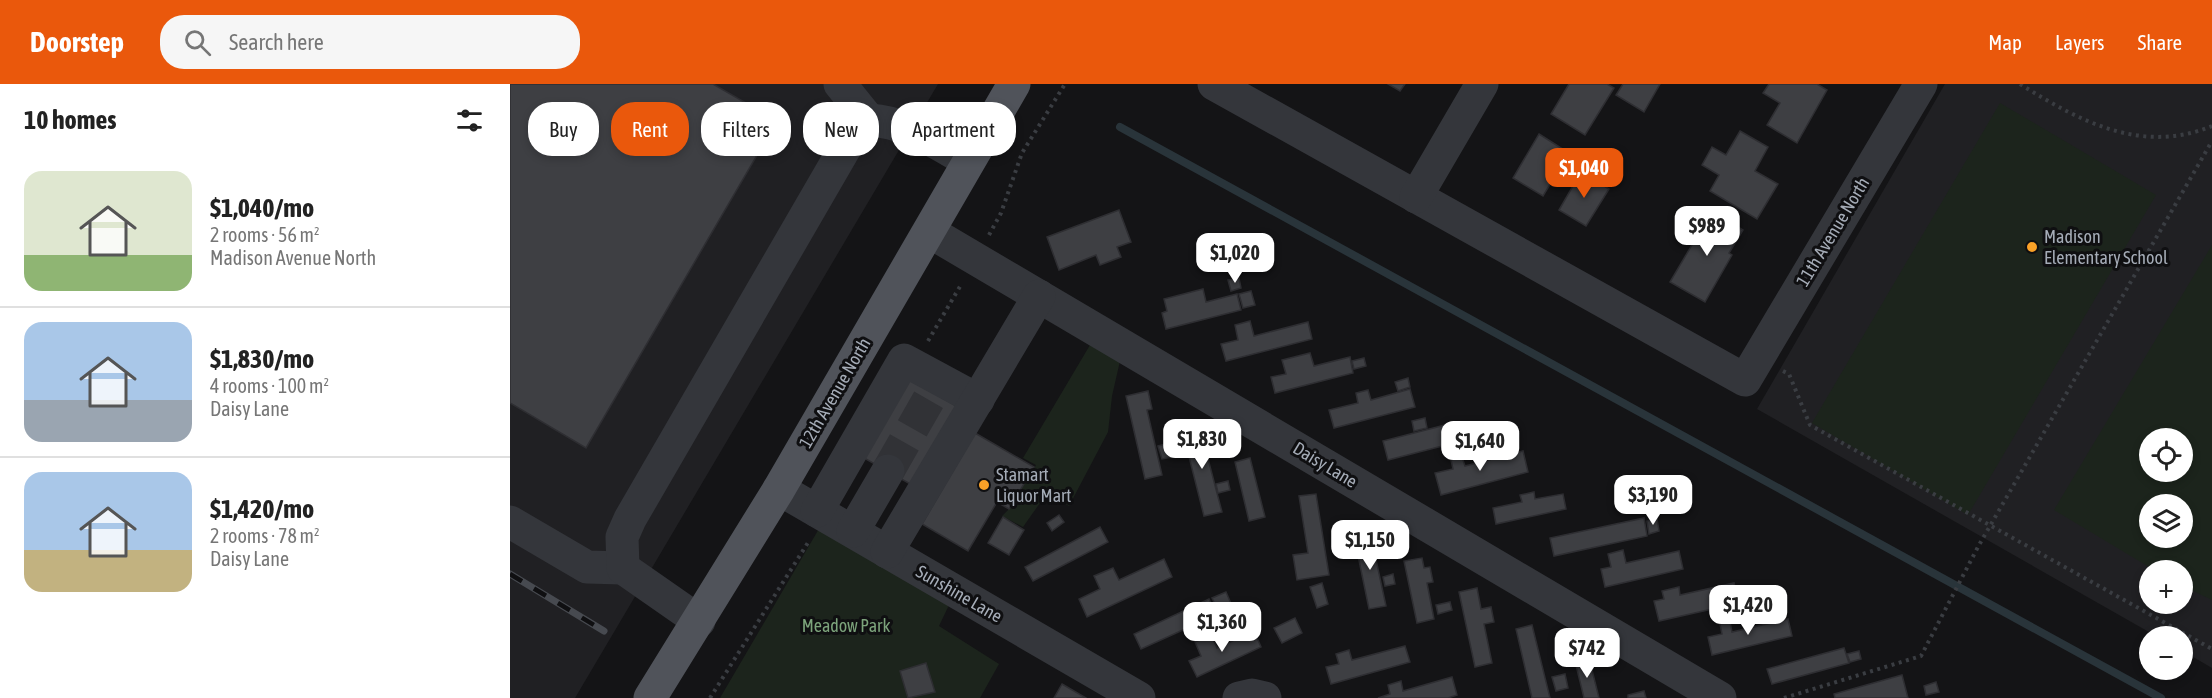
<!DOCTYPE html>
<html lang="en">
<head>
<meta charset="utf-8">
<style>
	:root { --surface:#fff; --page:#f6f6f6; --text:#222; --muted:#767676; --line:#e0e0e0; --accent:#ea580c }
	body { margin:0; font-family:"Asap Condensed",sans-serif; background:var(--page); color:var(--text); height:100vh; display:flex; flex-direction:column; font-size:22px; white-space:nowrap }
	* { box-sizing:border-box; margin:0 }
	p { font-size:20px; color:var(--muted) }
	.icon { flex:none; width:33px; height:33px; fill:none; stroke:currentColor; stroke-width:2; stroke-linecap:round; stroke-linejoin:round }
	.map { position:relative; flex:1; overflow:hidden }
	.side { display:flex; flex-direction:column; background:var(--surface); width:510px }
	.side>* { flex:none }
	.hud { position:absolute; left:18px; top:18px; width:570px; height:54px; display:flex; gap:12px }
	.buttons { position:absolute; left:1629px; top:344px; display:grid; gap:12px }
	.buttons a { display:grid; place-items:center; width:54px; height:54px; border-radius:50%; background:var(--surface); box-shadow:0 3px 9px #0003; font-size:30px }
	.price { position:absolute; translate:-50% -51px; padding:0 14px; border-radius:12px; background:#fff; color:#222; font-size:20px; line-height:39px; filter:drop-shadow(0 2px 3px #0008) }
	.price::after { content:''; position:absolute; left:50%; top:36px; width:18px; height:14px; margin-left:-9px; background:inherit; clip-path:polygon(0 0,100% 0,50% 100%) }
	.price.on { background:var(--accent); color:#fff }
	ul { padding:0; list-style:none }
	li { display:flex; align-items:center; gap:18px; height:150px; padding:0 24px }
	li+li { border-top:2px solid var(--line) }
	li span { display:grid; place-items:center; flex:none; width:168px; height:120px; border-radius:18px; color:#555 }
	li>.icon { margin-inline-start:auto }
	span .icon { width:72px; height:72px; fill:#fffc; stroke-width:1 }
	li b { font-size:26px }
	h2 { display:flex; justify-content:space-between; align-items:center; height:72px; padding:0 24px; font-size:26px }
	.tag { padding:0 21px; border-radius:24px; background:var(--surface); box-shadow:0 3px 9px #0003; font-size:21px; line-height:54px }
	.tag.on { background:var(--accent); color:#fff }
	header { display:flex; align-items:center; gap:36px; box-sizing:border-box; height:84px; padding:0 30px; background:var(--accent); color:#fff }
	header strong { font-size:28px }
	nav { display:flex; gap:33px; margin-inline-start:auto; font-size:21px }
	.search { width:420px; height:54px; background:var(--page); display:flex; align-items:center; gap:15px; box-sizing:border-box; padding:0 21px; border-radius:24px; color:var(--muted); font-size:22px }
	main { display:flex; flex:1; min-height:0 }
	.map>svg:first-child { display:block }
	.built { fill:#202023; fill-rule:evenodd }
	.green { fill:#1c241c; fill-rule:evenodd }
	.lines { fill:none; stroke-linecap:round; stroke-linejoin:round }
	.stream { stroke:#29343a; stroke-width:8 }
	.building { fill:#3e3f43; stroke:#2e2e32; stroke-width:1.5 }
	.minor-tunnel { stroke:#313236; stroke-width:33; stroke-dasharray:33 16; stroke-linecap:butt }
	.path { stroke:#3a3d42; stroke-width:4; stroke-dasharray:3 4.5; stroke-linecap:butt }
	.minor { stroke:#34363b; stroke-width:33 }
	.major { stroke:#50535a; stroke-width:33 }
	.rail-casing { stroke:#474a50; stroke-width:7 }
	.rail { stroke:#0f0f11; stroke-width:4.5; stroke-dasharray:14; stroke-linecap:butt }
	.poi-dot { fill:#faa127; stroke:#0f0f11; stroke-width:2 }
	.labels { text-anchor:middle; stroke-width:6; stroke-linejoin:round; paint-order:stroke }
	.street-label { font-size:18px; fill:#a5acb7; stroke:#0f0f11 }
	.poi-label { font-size:18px; fill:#a5acb7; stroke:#0f0f11; text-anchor:start }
	.park-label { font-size:18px; fill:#7ca37b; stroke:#0f0f11 }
</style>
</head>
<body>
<header>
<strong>Doorstep</strong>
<div class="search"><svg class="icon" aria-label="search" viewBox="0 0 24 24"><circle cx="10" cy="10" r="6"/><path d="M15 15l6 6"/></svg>Search here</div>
<nav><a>Map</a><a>Layers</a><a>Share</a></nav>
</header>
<main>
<section class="side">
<h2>10 homes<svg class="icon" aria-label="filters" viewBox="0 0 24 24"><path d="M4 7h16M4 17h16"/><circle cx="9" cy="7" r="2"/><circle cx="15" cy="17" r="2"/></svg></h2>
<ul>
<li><span style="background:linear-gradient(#dfe7d0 70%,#8fb573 0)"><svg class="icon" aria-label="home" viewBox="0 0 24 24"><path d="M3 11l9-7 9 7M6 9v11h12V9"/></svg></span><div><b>$1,040/mo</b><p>2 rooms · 56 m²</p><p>Madison Avenue North</p></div></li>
<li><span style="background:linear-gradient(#a9c7e8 65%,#9aa5b1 0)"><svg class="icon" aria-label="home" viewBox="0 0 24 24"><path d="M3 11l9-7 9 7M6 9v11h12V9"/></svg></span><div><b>$1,830/mo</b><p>4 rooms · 100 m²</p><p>Daisy Lane</p></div></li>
<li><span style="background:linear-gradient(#a9c7e8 65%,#c2b280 0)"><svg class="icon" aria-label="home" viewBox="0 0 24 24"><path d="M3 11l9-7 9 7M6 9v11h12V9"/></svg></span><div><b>$1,420/mo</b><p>2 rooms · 78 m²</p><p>Daisy Lane</p></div></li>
</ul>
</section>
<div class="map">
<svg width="1702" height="614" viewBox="0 0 1702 614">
	<rect width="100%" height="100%" fill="#141416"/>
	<g class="built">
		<polygon points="0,0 428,0 65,614 0,614"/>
		<path d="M1435,0H1702V584L1673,567L1672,552H1646L1247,325ZM1640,354H1672V387H1640ZM1640,420H1672V453H1640ZM1640,486H1672V519H1640Z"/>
	</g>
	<g class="green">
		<polygon points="1490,19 1646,111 1458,431 1302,339"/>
		<path d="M1702,161V516L1673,502L1672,486H1644L1544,426ZM1640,354H1672V387H1640ZM1640,420H1672V453H1640Z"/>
		<polygon points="580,261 610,277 602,312 598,348 559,422 537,409 513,443 492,432 499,425 526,381 513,374"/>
		<polygon points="310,443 439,521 429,542 489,580 470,614 210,614"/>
	</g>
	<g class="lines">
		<polyline class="stream" points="610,43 1651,614"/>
	</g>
	<g class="building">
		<polygon points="0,0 203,0 267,37 76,364 0,319"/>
		<polygon points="878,0 895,0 890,7"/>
		<polygon points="1059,0 1097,0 1104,4 1075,51 1041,30"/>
		<polygon points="1113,0 1150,0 1134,28 1106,11"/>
		<polygon points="1259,0 1307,0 1317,6 1287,59 1257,41 1270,19 1253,9"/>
		<polygon points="1230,47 1258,63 1245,87 1268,100 1247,135 1200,107 1209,91 1192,81 1202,63 1216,71"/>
		<polygon points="1029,50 1059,69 1033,112 1003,94"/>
		<polygon points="1071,88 1099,105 1076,142 1049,126"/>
		<polygon points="609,126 621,158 607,163 611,173 590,181 586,171 549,186 537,153"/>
		<polygon points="1202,127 1233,146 1219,169 1222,171 1195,218 1160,198"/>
		<polygon points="729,194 731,204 721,207 718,196"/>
		<polygon points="693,205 696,218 727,210 731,226 656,245 652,229 657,227 654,215"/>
		<polygon points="741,207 745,221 733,224 729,210"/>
		<polygon points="740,237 744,252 798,238 802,255 716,277 711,260 728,256 725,241"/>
		<polygon points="800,269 804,282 840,273 843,289 765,309 761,293 776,290 772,276"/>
		<polygon points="854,274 856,282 844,285 842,277"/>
		<polygon points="898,294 900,303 888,307 885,298"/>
		<polygon points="400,295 448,323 402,401 354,374"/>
		<polygon points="900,305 905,323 824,344 819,326 848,319 846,309 858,306 861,316"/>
		<polygon points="638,307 642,325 637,326 652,391 635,395 616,312"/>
		<polygon points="915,334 917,344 904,347 902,337"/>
		<polygon points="939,340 944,359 878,376 873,357"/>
		<polygon points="690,341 694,359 699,358 702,369 697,371 712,428 694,432 672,345"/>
		<polygon points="465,349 524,383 499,425 487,418 458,467 412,440"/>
		<polygon points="659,359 663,373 652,375 648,362"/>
		<polygon points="1013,367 1018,388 931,411 925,389 943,385 941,376 952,373 955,382"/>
		<polygon points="740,374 755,433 739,437 725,378"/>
		<polygon points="718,397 720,406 708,409 706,400"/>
		<polygon points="1024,408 1025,415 1053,410 1056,425 986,440 983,424 1012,418 1010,411"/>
		<polygon points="806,410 819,491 787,496 783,471 798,469 789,412"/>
		<polygon points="549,431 554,438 542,447 537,439"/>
		<polygon points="493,433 514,446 499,471 478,459"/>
		<polygon points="1134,434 1137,452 1044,472 1040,454"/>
		<polygon points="1147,435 1149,447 1139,450 1137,437"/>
		<polygon points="590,443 598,458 523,497 515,483"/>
		<polygon points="860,448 876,522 859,525 844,452"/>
		<polygon points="1113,466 1116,479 1169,467 1173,485 1095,503 1091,485 1101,483 1098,470"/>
		<polygon points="912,474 914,484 920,483 923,498 917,499 924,535 907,539 894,477"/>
		<polygon points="654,475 662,493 577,533 569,515 590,505 584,492 603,484 609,496"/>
		<polygon points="883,490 885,500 875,502 873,493"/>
		<polygon points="812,499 818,520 807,524 800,503"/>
		<polygon points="1224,499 1229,519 1149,537 1144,517 1154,515 1152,507 1169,503 1170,511"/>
		<polygon points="967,504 971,525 981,523 984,538 974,540 982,579 965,583 949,508"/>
		<polygon points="716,508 723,524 710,531 702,514"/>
		<polygon points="699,515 706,530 701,532 706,541 679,553 675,545 631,565 624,550"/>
		<polygon points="940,518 942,526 928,530 926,521"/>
		<polygon points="1260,521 1263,531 1252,534 1249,524"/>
		<polygon points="785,534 792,549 772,559 764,544"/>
		<polygon points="1278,535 1282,552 1202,571 1198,553 1212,550 1210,540 1220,538 1222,548"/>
		<polygon points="1022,541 1040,614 1022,614 1006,545"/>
		<polygon points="744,547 751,563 687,593 679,577 691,572 685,558 701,551 707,564"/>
		<polygon points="895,562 900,578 821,600 816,583 829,580 826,570 839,566 842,576"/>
		<polygon points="1334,564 1339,579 1262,600 1257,585"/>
		<polygon points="1349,567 1351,575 1340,578 1337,570"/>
		<polygon points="1079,574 1089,614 1074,614 1065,577"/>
		<polygon points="416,579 425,608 398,614 390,587"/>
		<polygon points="1055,590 1058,604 1046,607 1042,593"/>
		<polygon points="1392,591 1398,614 1325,614 1324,610"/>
		<polygon points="942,593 947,611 938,614 868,614 880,610 878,601 891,597 893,607"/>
		<polygon points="1426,598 1429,608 1416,611 1414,602"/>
		<polygon points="552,600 576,614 544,614"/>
		<polygon points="1134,607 1136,614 1118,614 1118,611"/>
	</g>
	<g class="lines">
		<polyline class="minor-tunnel" points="378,387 423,308"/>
		<g class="path">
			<path d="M1510,0C1569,37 1632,71 1702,42"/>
			<polyline points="479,151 491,129 512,69 555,0"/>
			<polyline points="418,257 452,199"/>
			<polyline points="1273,287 1279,290 1300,341 1702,565"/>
			<polyline points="200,614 299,457"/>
			<polyline points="1274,614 1411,572 1469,461 1702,57"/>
		</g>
		<g class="minor">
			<polyline points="330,0 359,36"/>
			<polyline points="704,0 1235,296 1411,0"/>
			<polyline points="906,113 972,0"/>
			<polyline points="420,148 1210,614"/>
			<polyline points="269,405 629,614"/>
			<polyline points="307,427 394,276 468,316"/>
			<polyline points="0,438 77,483 113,484"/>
			<polyline points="343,447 378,387"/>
			<polyline points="377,468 529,212"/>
			<path d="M189,537L113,484L112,453L120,435L339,57L359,36C397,38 426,59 458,77"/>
			<polyline points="729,614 742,611 755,614"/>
		</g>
		<polyline class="major" points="140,614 269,405 504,0"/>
		<defs>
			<polyline id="rail" points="0,490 94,547"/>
		</defs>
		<use href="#rail" class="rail-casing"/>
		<use href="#rail" class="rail"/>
	</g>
	<g class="poi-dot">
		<circle cx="1522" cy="163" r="6"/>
		<circle cx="474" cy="401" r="6"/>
	</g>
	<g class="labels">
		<g class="street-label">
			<text transform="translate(1323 148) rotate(-59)" y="6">11th Avenue North</text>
			<text transform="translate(325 309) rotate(-60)" y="6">12th Avenue North</text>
			<text transform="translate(815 381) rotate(31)" y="6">Daisy Lane</text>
			<text transform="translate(449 510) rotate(30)" y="6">Sunshine Lane</text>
		</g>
		<g class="poi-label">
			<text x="1534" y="159">Madison<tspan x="1534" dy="21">Elementary School</tspan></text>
			<text x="486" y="397">Stamart<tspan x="486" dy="21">Liquor Mart</tspan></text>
		</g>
		<g class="park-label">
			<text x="336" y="548">Meadow Park</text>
		</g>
	</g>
</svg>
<div class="buttons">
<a><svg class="icon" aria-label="locate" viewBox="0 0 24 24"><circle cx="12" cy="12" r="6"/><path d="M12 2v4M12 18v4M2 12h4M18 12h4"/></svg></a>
<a><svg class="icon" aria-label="layers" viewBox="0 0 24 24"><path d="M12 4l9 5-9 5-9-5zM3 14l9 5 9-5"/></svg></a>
<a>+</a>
<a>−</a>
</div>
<b class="price on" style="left:1074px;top:115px">$1,040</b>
<b class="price" style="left:1197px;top:173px">$989</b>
<b class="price" style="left:725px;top:200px">$1,020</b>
<b class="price" style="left:692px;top:386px">$1,830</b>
<b class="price" style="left:970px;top:388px">$1,640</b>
<b class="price" style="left:1143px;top:442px">$3,190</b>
<b class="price" style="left:860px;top:487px">$1,150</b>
<b class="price" style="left:1238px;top:552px">$1,420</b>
<b class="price" style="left:712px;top:569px">$1,360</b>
<b class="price" style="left:1077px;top:595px">$742</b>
<div class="hud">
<a class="tag">Buy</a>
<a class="tag on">Rent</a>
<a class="tag">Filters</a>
<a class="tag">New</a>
<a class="tag">Apartment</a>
</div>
</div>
</main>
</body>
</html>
